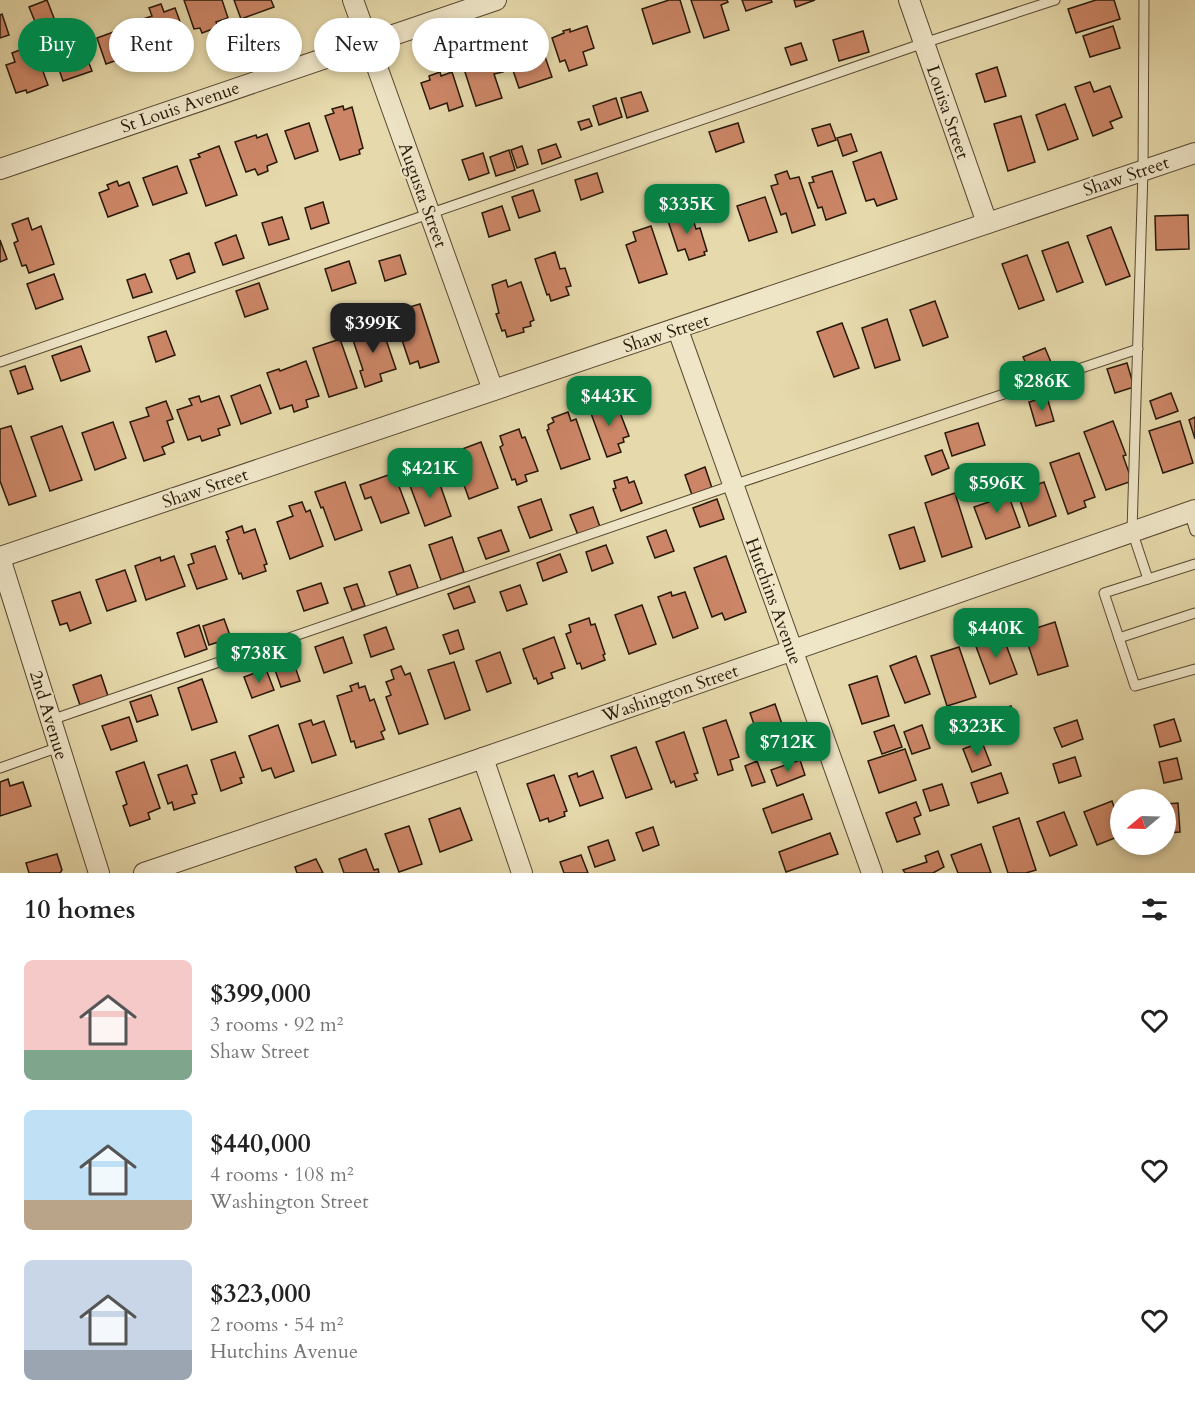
<!DOCTYPE html>
<html lang="en">
<head>
<meta charset="utf-8">
<style>
	:root { --surface:#fff; --page:#f2f2f2; --text:#222; --muted:#767676; --accent:#0b8043 }
	body { margin:0; font-family:Cardo,serif; background:var(--page); color:var(--text); height:100vh; display:flex; flex-direction:column; font-size:22px; white-space:nowrap }
	* { box-sizing:border-box; margin:0 }
	p { font-size:20px; color:var(--muted) }
	.icon { flex:none; width:33px; height:33px; fill:none; stroke:currentColor; stroke-width:2; stroke-linecap:round; stroke-linejoin:round }
	.map { position:relative; height:873px; overflow:hidden }
	.side { display:flex; flex-direction:column; background:var(--surface); flex:1 }
	.side>* { flex:none }
	.guide { position:absolute; left:18px; top:18px; width:600px; height:54px; display:flex; gap:12px }
	.needle { width:39px; rotate:251deg }
	.fabs { position:absolute; left:1110px; top:789px; display:grid; gap:12px }
	.fabs a { display:grid; place-items:center; width:66px; height:66px; border-radius:50%; background:var(--surface); box-shadow:0 3px 9px #0003; font-size:30px }
	.price { position:absolute; translate:-50% -51px; padding:0 14px; border-radius:12px; background:var(--accent); color:#fff; font-size:20px; line-height:39px; filter:drop-shadow(0 2px 3px #0008) }
	.price::after { content:''; position:absolute; left:50%; top:36px; width:18px; height:14px; margin-left:-9px; background:inherit; clip-path:polygon(0 0,100% 0,50% 100%) }
	.price.on { background:#222; color:#fff }
	ul { padding:0; list-style:none }
	li { display:flex; align-items:center; gap:18px; height:150px; padding:0 24px }
	li span { display:grid; place-items:center; flex:none; width:168px; height:120px; border-radius:9px; color:#555 }
	li>.icon { margin-inline-start:auto }
	span .icon { width:72px; height:72px; fill:#fffc; stroke-width:1 }
	li b { font-size:26px }
	h2 { display:flex; justify-content:space-between; align-items:center; height:72px; padding:0 24px; font-size:26px }
	.tag { padding:0 21px; border-radius:27px; background:var(--surface); box-shadow:0 3px 9px #0003; font-size:21px; line-height:54px }
	.tag.on { background:var(--accent); color:#fff }
	.map>svg:first-child { display:block }
	.building { fill:#cc8667; stroke:#271808; stroke-width:1.5 }
	.lines { fill:none; stroke-linecap:round; stroke-linejoin:round }
	.lane-casing { stroke:#574831; stroke-width:11 }
	.street-casing { stroke:#574831; stroke-width:22 }
	.lane { stroke:#efe6c8; stroke-width:9 }
	.street { stroke:#efe6c8; stroke-width:20 }
	.labels { text-anchor:middle; stroke-width:4.5; stroke-linejoin:round; paint-order:stroke }
	.street-label { font-size:18px; fill:#271808; stroke:#efe6c8 }
</style>
</head>
<body>
<div class="map">
<svg width="1195" height="873" viewBox="0 0 1195 873">
	<rect width="100%" height="100%" fill="#e6d9ab"/>
	<filter id="stains"><feTurbulence type="fractalNoise" baseFrequency=".00333" numOctaves="4"/><feColorMatrix values="0 0 0 0 .2 0 0 0 0 .09 0 0 0 0 .02 0 0 0 .5 -.17"/></filter>
	<radialGradient id="worn" r=".72"><stop offset=".6" stop-color="#630" stop-opacity="0"/><stop offset="1" stop-color="#630" stop-opacity=".3"/></radialGradient>
	<g class="building">
		<polygon points="47,0 54,18 36,24 29,7"/>
		<polygon points="184,0 222,0 228,18 216,22 218,27 202,33 200,28 194,29"/>
		<polygon points="234,0 271,0 274,7 241,19"/>
		<polygon points="669,0 680,0 690,32 653,44 642,9"/>
		<polygon points="691,0 727,0 728,2 721,5 729,30 704,38"/>
		<polygon points="742,0 771,0 772,2 746,11"/>
		<polygon points="794,0 815,0 796,7"/>
		<polygon points="1096,0 1114,0 1120,19 1076,33 1068,9"/>
		<polygon points="161,4 164,12 175,8 186,38 165,45 163,41 152,45 143,19 152,16 149,8"/>
		<polygon points="2,14 9,35 0,38 0,15"/>
		<polygon points="130,26 140,52 106,64 97,38"/>
		<polygon points="587,26 594,48 583,52 587,65 569,71 565,60 560,62 552,38 564,33 563,31 570,29 570,32"/>
		<polygon points="1113,26 1120,48 1090,57 1083,36"/>
		<polygon points="863,31 869,52 839,61 833,40"/>
		<polygon points="801,43 807,60 791,65 785,48"/>
		<polygon points="82,45 92,71 63,81 54,55"/>
		<polygon points="541,45 552,77 519,88 508,56"/>
		<polygon points="25,48 28,58 37,55 48,85 27,93 26,90 16,93 6,65 15,62 12,53"/>
		<polygon points="497,55 503,72 494,74 502,98 476,106 463,66"/>
		<polygon points="997,67 1006,96 985,102 976,74"/>
		<polygon points="440,72 441,76 452,72 463,106 449,111 447,103 430,109 421,83 430,80 429,76"/>
		<polygon points="1090,82 1094,92 1110,86 1122,117 1110,122 1113,128 1093,136 1075,87"/>
		<polygon points="641,92 648,111 627,118 621,98"/>
		<polygon points="616,98 622,117 599,125 593,106"/>
		<polygon points="1065,104 1078,139 1048,150 1036,115"/>
		<polygon points="343,106 344,110 352,107 363,148 359,150 360,154 340,160 325,116 334,113 332,109"/>
		<polygon points="1021,116 1035,162 1008,171 994,124"/>
		<polygon points="589,119 592,126 581,130 578,122"/>
		<polygon points="309,123 318,151 295,159 285,131"/>
		<polygon points="738,123 744,142 716,152 709,132"/>
		<polygon points="830,124 836,140 818,146 812,129"/>
		<polygon points="267,134 277,162 267,166 268,171 258,175 255,169 246,172 235,142 256,135 257,138"/>
		<polygon points="851,134 857,151 843,156 837,138"/>
		<polygon points="556,144 561,157 542,164 538,150"/>
		<polygon points="219,146 237,195 206,206 190,160 200,157 198,154"/>
		<polygon points="522,146 528,164 517,168 511,150"/>
		<polygon points="509,150 515,170 496,176 490,157"/>
		<polygon points="881,152 897,199 877,206 874,199 866,201 853,162"/>
		<polygon points="483,153 489,173 469,180 462,160"/>
		<polygon points="177,166 187,193 153,205 143,178"/>
		<polygon points="787,171 790,179 799,177 815,225 792,233 786,213 781,215 771,186 778,184 775,175"/>
		<polygon points="832,171 846,213 826,220 822,207 818,208 809,183 814,182 812,177"/>
		<polygon points="597,173 603,192 581,200 575,180"/>
		<polygon points="117,181 119,186 129,182 138,206 108,217 99,193 109,189 107,185"/>
		<polygon points="533,190 540,211 519,218 512,197"/>
		<polygon points="765,197 777,232 749,241 737,206"/>
		<polygon points="323,202 329,223 311,229 305,208"/>
		<polygon points="502,206 510,230 489,237 482,213"/>
		<polygon points="690,210 696,229 700,228 707,251 704,252 705,255 689,260 685,249 678,251 667,218"/>
		<polygon points="1188,215 1189,249 1156,250 1155,216"/>
		<polygon points="282,217 289,239 269,245 262,223"/>
		<polygon points="28,218 32,230 41,226 54,264 29,273 26,265 22,266 14,243 18,241 12,224"/>
		<polygon points="651,226 667,274 639,283 626,245 636,241 633,232"/>
		<polygon points="1111,227 1130,276 1106,285 1087,236"/>
		<polygon points="236,235 244,258 223,265 215,243"/>
		<polygon points="0,240 7,259 0,262"/>
		<polygon points="1068,242 1083,282 1057,292 1042,251"/>
		<polygon points="555,252 560,269 565,268 571,286 566,287 569,295 551,301 549,294 547,295 535,259"/>
		<polygon points="189,253 195,272 177,279 170,260"/>
		<polygon points="400,255 406,274 385,281 379,261"/>
		<polygon points="1027,255 1044,300 1019,309 1002,264"/>
		<polygon points="349,261 356,283 332,291 325,269"/>
		<polygon points="54,274 63,299 36,309 27,284"/>
		<polygon points="145,274 152,292 133,298 127,280"/>
		<polygon points="506,280 508,287 521,282 534,320 530,322 531,326 523,328 524,332 507,337 505,330 502,331 496,314 499,313 492,285"/>
		<polygon points="259,283 268,309 245,317 236,291"/>
		<polygon points="935,301 948,337 923,346 910,310"/>
		<polygon points="420,304 439,362 420,368 418,361 410,364 396,322 406,318 403,309"/>
		<polygon points="887,319 900,360 875,368 862,328"/>
		<polygon points="842,323 859,368 834,377 817,332"/>
		<polygon points="381,325 396,369 380,374 382,381 365,387 360,371 363,370 351,334"/>
		<polygon points="166,331 175,355 156,362 148,337"/>
		<polygon points="340,339 357,388 329,397 313,348"/>
		<polygon points="81,346 90,371 61,381 52,356"/>
		<polygon points="1045,348 1053,367 1031,375 1023,357"/>
		<polygon points="306,361 319,396 306,400 308,407 294,412 292,405 280,409 267,373 279,369 280,371"/>
		<polygon points="1127,363 1134,387 1115,393 1107,369"/>
		<polygon points="25,366 33,389 18,394 10,371"/>
		<polygon points="260,385 271,413 241,424 231,396"/>
		<polygon points="1171,393 1178,411 1156,419 1150,401"/>
		<polygon points="199,396 201,402 219,396 230,425 218,429 220,435 202,441 200,436 188,440 177,410 192,405 189,399"/>
		<polygon points="1047,397 1054,421 1036,426 1029,402"/>
		<polygon points="166,401 173,419 167,421 174,442 162,447 165,454 144,461 130,422 149,416 146,408"/>
		<polygon points="604,402 607,408 617,405 629,436 623,438 624,442 618,444 621,452 607,457 589,408"/>
		<polygon points="568,412 571,421 576,419 590,459 561,469 547,430 549,429 548,425 554,422 552,418"/>
		<polygon points="1195,417 1195,439 1189,420"/>
		<polygon points="1113,421 1126,455 1123,456 1132,481 1106,490 1084,432"/>
		<polygon points="1180,421 1193,463 1163,473 1149,431"/>
		<polygon points="113,422 126,458 95,470 82,433"/>
		<polygon points="978,423 985,445 952,456 945,433"/>
		<polygon points="11,426 36,496 9,505 0,481 0,429"/>
		<polygon points="62,426 82,480 50,491 31,437"/>
		<polygon points="519,429 522,438 525,437 538,471 525,475 527,481 517,485 515,479 512,480 500,447 503,445 500,436"/>
		<polygon points="481,442 498,488 469,499 455,460 460,459 457,451"/>
		<polygon points="942,450 949,468 932,475 925,456"/>
		<polygon points="1079,453 1095,497 1084,501 1086,507 1068,514 1050,463"/>
		<polygon points="705,467 712,488 692,495 685,475"/>
		<polygon points="394,473 409,513 381,523 371,497 365,499 360,485"/>
		<polygon points="436,473 451,516 425,526 409,483"/>
		<polygon points="627,477 629,483 634,481 642,503 621,511 613,489 616,488 614,481"/>
		<polygon points="345,482 362,530 335,540 323,507 321,508 315,492"/>
		<polygon points="1044,482 1056,516 1029,526 1017,492"/>
		<polygon points="1005,486 1020,527 986,539 974,507 989,502 987,493"/>
		<polygon points="955,493 972,547 942,557 925,503"/>
		<polygon points="541,499 552,530 530,538 518,507"/>
		<polygon points="717,499 724,519 700,527 693,508"/>
		<polygon points="302,502 306,512 310,510 323,546 290,559 277,522 293,516 289,506"/>
		<polygon points="593,507 600,527 578,535 570,515"/>
		<polygon points="242,526 244,533 255,529 267,564 264,565 266,571 243,579 241,573 239,574 227,540 229,539 226,532"/>
		<polygon points="914,527 925,561 900,569 889,535"/>
		<polygon points="501,530 509,551 486,559 478,538"/>
		<polygon points="666,530 674,551 655,558 647,537"/>
		<polygon points="452,537 464,572 441,580 429,545"/>
		<polygon points="606,545 613,563 592,571 586,552"/>
		<polygon points="215,546 227,579 197,589 188,565 194,563 191,554"/>
		<polygon points="560,554 567,572 543,581 537,563"/>
		<polygon points="174,556 185,586 146,600 135,566 160,557 161,561"/>
		<polygon points="726,556 746,612 725,620 722,613 712,617 694,568"/>
		<polygon points="410,565 418,588 397,595 389,572"/>
		<polygon points="125,570 136,601 107,611 96,580"/>
		<polygon points="321,583 328,603 304,611 297,591"/>
		<polygon points="357,584 365,606 352,610 344,588"/>
		<polygon points="520,585 527,604 507,611 500,592"/>
		<polygon points="469,586 475,602 454,609 448,594"/>
		<polygon points="80,592 91,623 70,631 67,623 60,625 52,601"/>
		<polygon points="671,592 672,596 685,592 698,628 673,638 658,597"/>
		<polygon points="642,605 656,644 629,654 615,615"/>
		<polygon points="589,618 591,625 595,624 605,654 603,655 605,660 582,669 580,663 577,664 566,634 571,632 569,625"/>
		<polygon points="224,619 231,638 209,645 203,626"/>
		<polygon points="1055,622 1068,666 1038,675 1024,632"/>
		<polygon points="199,625 207,649 185,657 177,633"/>
		<polygon points="386,627 394,649 371,657 364,635"/>
		<polygon points="458,630 464,649 450,654 443,635"/>
		<polygon points="1002,634 1017,674 990,684 975,644"/>
		<polygon points="343,637 352,663 324,673 315,647"/>
		<polygon points="554,637 565,668 551,673 553,678 538,684 536,678 534,679 523,649"/>
		<polygon points="959,647 976,697 947,706 931,656"/>
		<polygon points="500,652 511,683 487,692 476,661"/>
		<polygon points="916,656 930,694 905,703 890,666"/>
		<polygon points="293,661 300,681 281,687 274,667"/>
		<polygon points="454,662 470,710 445,719 428,670"/>
		<polygon points="401,666 405,675 410,673 428,724 399,734 386,697 391,695 386,682 394,679 391,670"/>
		<polygon points="266,669 274,690 252,698 244,677"/>
		<polygon points="101,675 108,696 80,705 73,685"/>
		<polygon points="877,676 889,716 862,724 849,685"/>
		<polygon points="202,679 217,722 192,730 178,688"/>
		<polygon points="358,683 359,688 365,686 370,701 374,699 385,730 381,732 384,739 356,748 354,741 351,742 337,696 352,691 350,686"/>
		<polygon points="151,695 158,715 137,722 130,702"/>
		<polygon points="775,704 784,730 788,729 792,740 785,742 784,740 762,747 750,713"/>
		<polygon points="1011,706 1017,723 1004,727 998,710"/>
		<polygon points="129,717 137,741 111,750 102,726"/>
		<polygon points="1174,719 1181,741 1160,747 1154,725"/>
		<polygon points="311,720 313,725 324,721 336,755 312,763 299,724"/>
		<polygon points="726,720 739,757 730,760 733,770 718,775 703,728"/>
		<polygon points="1077,720 1083,739 1062,747 1054,728"/>
		<polygon points="278,725 294,771 275,778 271,768 262,771 249,736"/>
		<polygon points="894,725 902,747 882,754 874,732"/>
		<polygon points="922,725 930,748 912,754 904,732"/>
		<polygon points="684,732 698,773 694,774 697,780 676,787 674,781 671,783 656,742"/>
		<polygon points="982,742 991,765 972,772 963,749"/>
		<polygon points="636,747 652,789 626,798 611,756"/>
		<polygon points="905,749 916,780 879,793 868,761"/>
		<polygon points="235,752 244,777 240,778 242,783 221,791 211,760"/>
		<polygon points="1075,757 1081,776 1059,783 1053,764"/>
		<polygon points="1177,758 1182,779 1164,783 1159,762"/>
		<polygon points="800,760 805,775 777,786 771,770"/>
		<polygon points="757,761 765,782 752,786 745,766"/>
		<polygon points="144,762 160,808 148,813 150,819 130,826 123,806 127,804 116,772"/>
		<polygon points="187,765 197,794 192,795 195,803 174,810 172,802 168,804 158,775"/>
		<polygon points="593,771 603,798 580,806 569,776 577,773 578,777"/>
		<polygon points="1001,773 1008,793 978,803 971,783"/>
		<polygon points="554,775 567,811 564,812 565,816 549,822 548,818 540,821 527,784"/>
		<polygon points="8,779 10,786 23,782 31,806 0,816 0,782"/>
		<polygon points="942,784 949,805 930,811 923,790"/>
		<polygon points="803,794 812,819 772,833 763,809"/>
		<polygon points="1112,801 1120,824 1120,836 1097,845 1084,812"/>
		<polygon points="916,802 921,815 914,818 920,834 897,842 886,813"/>
		<polygon points="1178,803 1180,832 1166,833 1166,804"/>
		<polygon points="460,808 472,840 440,852 429,819"/>
		<polygon points="1064,812 1077,845 1050,856 1037,822"/>
		<polygon points="1019,818 1036,870 1026,873 1008,873 993,827"/>
		<polygon points="409,826 422,864 399,872 385,834"/>
		<polygon points="653,827 659,845 643,851 636,833"/>
		<polygon points="830,833 838,854 786,872 779,852"/>
		<polygon points="608,840 615,860 595,867 588,847"/>
		<polygon points="981,844 991,873 958,873 951,855"/>
		<polygon points="366,849 374,870 378,869 379,873 344,873 339,859"/>
		<polygon points="938,851 944,867 933,873 905,873 903,870 927,862 925,856"/>
		<polygon points="57,854 62,870 60,873 29,873 26,863"/>
		<polygon points="581,855 588,873 564,873 560,862"/>
		<polygon points="316,859 323,873 297,873 295,867"/>
	</g>
	<g class="lines">
		<defs>
			<g id="lane">
				<polyline points="1144,0 1143,171 1132,531 1148,579"/>
				<polyline points="0,362 924,43 1055,0"/>
				<polyline points="1189,512 1195,531"/>
				<polyline points="1195,564 1104,593 1135,686 1195,669"/>
				<polyline points="1119,638 1195,613"/>
				<polyline points="51,720 733,485 1138,349"/>
				<polyline points="0,768 59,747"/>
			</g>
			<g id="street">
				<polyline points="353,0 493,390"/>
				<polyline points="909,0 987,223"/>
				<polyline points="0,169 496,0"/>
				<polyline points="678,330 872,873"/>
				<polyline points="0,557 1195,153"/>
				<polyline points="0,558 99,873"/>
				<polyline points="483,758 522,873"/>
				<polyline points="144,873 483,758 1195,510"/>
			</g>
		</defs>
		<use href="#lane" class="lane-casing"/>
		<use href="#street" class="street-casing"/>
		<use href="#lane" class="lane"/>
		<use href="#street" class="street"/>
	</g>
	<g class="labels">
		<g class="street-label">
			<text transform="translate(180 107) rotate(-19)" y="6">St Louis Avenue</text>
			<text transform="translate(948 112) rotate(71)" y="6">Louisa Street</text>
			<text transform="translate(1126 176) rotate(-19)" y="6">Shaw Street</text>
			<text transform="translate(423 195) rotate(70)" y="6">Augusta Street</text>
			<text transform="translate(666 333) rotate(-18)" y="6">Shaw Street</text>
			<text transform="translate(205 488) rotate(-19)" y="6">Shaw Street</text>
			<text transform="translate(774 601) rotate(70)" y="6">Hutchins Avenue</text>
			<text transform="translate(670 693) rotate(-19)" y="6">Washington Street</text>
			<text transform="translate(49 715) rotate(73)" y="6">2nd Avenue</text>
		</g>
	</g>
	<rect width="100%" height="100%" filter="url(#stains)"/>
	<rect width="100%" height="100%" fill="url(#worn)"/>
</svg>
<div class="fabs">
<a><svg class="needle" viewBox="-14 -14 28 28"><path d="M0-13l5 13h-10z" fill="#e53935"/><path d="M0 13l5-13h-10z" fill="#767676"/></svg></a>
</div>
<b class="price" style="left:687px;top:235px">$335K</b>
<b class="price on" style="left:373px;top:354px">$399K</b>
<b class="price" style="left:1042px;top:412px">$286K</b>
<b class="price" style="left:609px;top:427px">$443K</b>
<b class="price" style="left:430px;top:499px">$421K</b>
<b class="price" style="left:997px;top:514px">$596K</b>
<b class="price" style="left:996px;top:659px">$440K</b>
<b class="price" style="left:259px;top:684px">$738K</b>
<b class="price" style="left:977px;top:757px">$323K</b>
<b class="price" style="left:788px;top:773px">$712K</b>
<div class="guide">
<a class="tag on">Buy</a>
<a class="tag">Rent</a>
<a class="tag">Filters</a>
<a class="tag">New</a>
<a class="tag">Apartment</a>
</div>
</div>
<section class="side">
<h2>10 homes<svg class="icon" aria-label="filters" viewBox="0 0 24 24"><path d="M4 7h16M4 17h16"/><circle cx="9" cy="7" r="2"/><circle cx="15" cy="17" r="2"/></svg></h2>
<ul>
<li><span style="background:linear-gradient(#f6c9c9 75%,#7fa58c 0)"><svg class="icon" aria-label="home" viewBox="0 0 24 24"><path d="M3 11l9-7 9 7M6 9v11h12V9"/></svg></span><div><b>$399,000</b><p>3 rooms · 92 m²</p><p>Shaw Street</p></div><svg class="icon" aria-label="heart" viewBox="0 0 24 24"><path d="M12 20l-8-8c-3-5 5-10 8-4 3-6 11-1 8 4z"/></svg></li>
<li><span style="background:linear-gradient(#bfe0f5 75%,#b9a48a 0)"><svg class="icon" aria-label="home" viewBox="0 0 24 24"><path d="M3 11l9-7 9 7M6 9v11h12V9"/></svg></span><div><b>$440,000</b><p>4 rooms · 108 m²</p><p>Washington Street</p></div><svg class="icon" aria-label="heart" viewBox="0 0 24 24"><path d="M12 20l-8-8c-3-5 5-10 8-4 3-6 11-1 8 4z"/></svg></li>
<li><span style="background:linear-gradient(#c9d6e8 75%,#9aa5b1 0)"><svg class="icon" aria-label="home" viewBox="0 0 24 24"><path d="M3 11l9-7 9 7M6 9v11h12V9"/></svg></span><div><b>$323,000</b><p>2 rooms · 54 m²</p><p>Hutchins Avenue</p></div><svg class="icon" aria-label="heart" viewBox="0 0 24 24"><path d="M12 20l-8-8c-3-5 5-10 8-4 3-6 11-1 8 4z"/></svg></li>
</ul>
</section>
</body>
</html>
